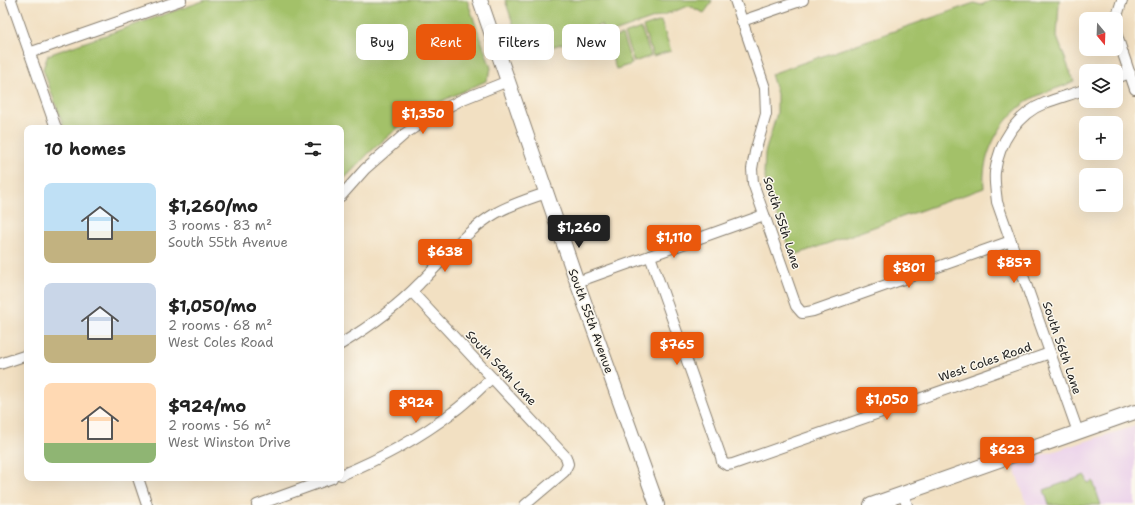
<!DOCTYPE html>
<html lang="en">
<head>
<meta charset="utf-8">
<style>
	:root { --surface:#fff; --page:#f2f2f2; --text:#222; --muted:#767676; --accent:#ea580c }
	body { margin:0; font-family:"Shantell Sans",sans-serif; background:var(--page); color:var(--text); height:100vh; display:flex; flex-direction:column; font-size:15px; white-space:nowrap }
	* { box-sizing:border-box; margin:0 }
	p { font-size:13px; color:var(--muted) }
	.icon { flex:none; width:22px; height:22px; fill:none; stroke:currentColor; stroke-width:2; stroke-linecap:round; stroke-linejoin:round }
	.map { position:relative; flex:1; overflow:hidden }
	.details { position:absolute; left:24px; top:125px; width:320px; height:356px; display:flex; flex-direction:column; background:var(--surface); border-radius:8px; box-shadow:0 4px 16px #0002 }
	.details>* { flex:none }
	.guide { position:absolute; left:356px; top:24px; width:380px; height:36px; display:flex; gap:8px }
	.needle { width:26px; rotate:161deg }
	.tools { position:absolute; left:1079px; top:12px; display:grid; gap:8px }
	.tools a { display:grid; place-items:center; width:44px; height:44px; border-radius:8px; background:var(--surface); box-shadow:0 4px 16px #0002; font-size:20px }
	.price { position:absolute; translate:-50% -34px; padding:0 9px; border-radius:4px; background:var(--accent); color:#fff; font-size:13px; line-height:26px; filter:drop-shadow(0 1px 2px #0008) }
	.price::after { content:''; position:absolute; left:50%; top:24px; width:12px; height:9px; margin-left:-6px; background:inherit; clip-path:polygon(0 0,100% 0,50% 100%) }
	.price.on { background:#222; color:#fff }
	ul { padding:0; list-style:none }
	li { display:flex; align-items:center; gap:12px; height:100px; padding:0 20px }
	li span { display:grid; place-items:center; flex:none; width:112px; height:80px; border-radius:8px; color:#555 }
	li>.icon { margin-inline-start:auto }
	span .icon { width:48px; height:48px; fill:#fffc; stroke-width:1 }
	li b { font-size:17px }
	h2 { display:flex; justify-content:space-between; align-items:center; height:48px; padding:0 20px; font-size:17px }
	.tag { padding:0 14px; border-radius:8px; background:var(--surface); box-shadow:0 4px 16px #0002; font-size:14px; line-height:36px }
	.tag.on { background:var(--accent); color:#fff }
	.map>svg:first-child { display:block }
	.built { fill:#ebd1eb }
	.green { fill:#a3c169; stroke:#606e42 }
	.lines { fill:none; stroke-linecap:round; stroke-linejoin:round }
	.street-casing { stroke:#877e6f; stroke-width:12 }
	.secondary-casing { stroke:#877e6f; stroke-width:16 }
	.street { stroke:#fff; stroke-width:10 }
	.secondary { stroke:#fff; stroke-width:14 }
	.labels { text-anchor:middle; stroke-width:3; stroke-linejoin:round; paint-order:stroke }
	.street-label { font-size:12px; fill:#1c1c1c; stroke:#fbf7ec }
</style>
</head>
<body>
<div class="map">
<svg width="1135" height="505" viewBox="0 0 1135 505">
	<rect width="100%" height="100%" fill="#fbf7ec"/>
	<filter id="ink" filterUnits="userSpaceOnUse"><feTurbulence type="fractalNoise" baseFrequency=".025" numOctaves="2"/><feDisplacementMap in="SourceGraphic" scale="8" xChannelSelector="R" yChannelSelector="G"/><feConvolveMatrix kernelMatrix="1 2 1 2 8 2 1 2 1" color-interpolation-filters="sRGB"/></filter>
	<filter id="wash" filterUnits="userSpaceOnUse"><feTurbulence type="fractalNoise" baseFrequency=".012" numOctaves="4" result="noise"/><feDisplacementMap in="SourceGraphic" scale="16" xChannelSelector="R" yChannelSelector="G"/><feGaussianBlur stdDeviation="0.9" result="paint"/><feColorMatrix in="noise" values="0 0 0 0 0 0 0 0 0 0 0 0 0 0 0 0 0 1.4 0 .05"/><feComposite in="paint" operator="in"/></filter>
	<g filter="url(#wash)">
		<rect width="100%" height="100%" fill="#f2e0c2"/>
		<polygon class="built" points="1135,426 1135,505 1027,505 1013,464"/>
		<g class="green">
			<polygon points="206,0 467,0 491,68 490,73 486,81 446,99 421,113 399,127 369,153 341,182 341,128 64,128 43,69 48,55"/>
			<polygon points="505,0 712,0 710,5 704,13 689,6 605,35 601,25 572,35 570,41 524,56"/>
			<path d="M992,0H1061L1059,3L1057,37L1074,82C1059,88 1040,93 1028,101C1000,119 981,155 984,188L792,256L768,191L764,173L765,153L777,113V94L771,74L974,3L981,5Z"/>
			<polygon points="661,21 671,51 653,56 643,27"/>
			<polygon points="641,28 651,56 634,62 624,34"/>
			<polygon points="622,35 632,64 616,69 606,40"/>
			<polygon points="1085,475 1088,483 1093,481 1101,505 1049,505 1044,490"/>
		</g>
	</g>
	<g filter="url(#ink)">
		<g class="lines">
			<defs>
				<g id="street">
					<polyline points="11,0 56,128"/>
					<polyline points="735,0 765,88 766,114 755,152 752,169 753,183 796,306 802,313 813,311 1011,241"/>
					<polyline points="1116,19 1122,0"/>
					<polyline points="742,21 803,0"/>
					<polyline points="1116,33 1135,89"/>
					<polyline points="29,53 181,0"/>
					<polyline points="1116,78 1130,73"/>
					<polyline points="341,196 365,169 406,133 440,111 463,99 508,81"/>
					<polyline points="650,256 721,457 722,462 727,465 733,464 1050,353"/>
					<polyline points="577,282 764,215"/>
					<polyline points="412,292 566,457 568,464 564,472 525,505"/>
					<path d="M341,344C369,327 397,307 420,283C445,259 465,231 496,213C512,204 529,199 546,193"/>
					<polyline points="0,364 27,355"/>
					<path d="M1078,432L997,202C996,192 994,182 995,172C999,142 1017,114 1045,103C1058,98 1073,94 1086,89"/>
					<path d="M341,475C380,459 419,438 453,412C467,402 479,389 492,378"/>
					<polyline points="138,478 147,505"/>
					<polyline points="903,494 907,505"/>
					<polyline points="257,505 332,478"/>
				</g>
				<g id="secondary">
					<polyline points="480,0 577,282 657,505"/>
					<polyline points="871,505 1135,412"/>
				</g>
			</defs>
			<use href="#street" class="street-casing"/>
			<use href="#secondary" class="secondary-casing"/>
			<use href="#street" class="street"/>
			<use href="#secondary" class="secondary"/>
		</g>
	</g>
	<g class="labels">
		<g class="street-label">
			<text transform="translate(782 223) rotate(72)" y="4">South 55th Lane</text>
			<text transform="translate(591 321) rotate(70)" y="4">South 55th Avenue</text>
			<text transform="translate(1062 348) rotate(71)" y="4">South 56th Lane</text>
			<text transform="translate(985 362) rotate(-19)" y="4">West Coles Road</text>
			<text transform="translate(501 368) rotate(47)" y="4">South 54th Lane</text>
		</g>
	</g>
</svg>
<div class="tools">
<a><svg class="needle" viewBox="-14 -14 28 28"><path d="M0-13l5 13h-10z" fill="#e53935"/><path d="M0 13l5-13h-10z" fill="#767676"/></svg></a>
<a><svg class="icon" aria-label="layers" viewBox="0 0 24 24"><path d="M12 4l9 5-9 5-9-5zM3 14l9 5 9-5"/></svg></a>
<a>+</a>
<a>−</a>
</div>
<b class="price" style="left:423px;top:135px">$1,350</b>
<b class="price on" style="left:579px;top:249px">$1,260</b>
<b class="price" style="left:674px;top:259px">$1,110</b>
<b class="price" style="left:445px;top:273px">$638</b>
<b class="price" style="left:1014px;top:284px">$857</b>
<b class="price" style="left:909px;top:289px">$801</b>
<b class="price" style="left:677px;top:366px">$765</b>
<b class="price" style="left:887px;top:421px">$1,050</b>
<b class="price" style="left:416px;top:424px">$924</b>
<b class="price" style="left:1007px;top:471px">$623</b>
<div class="guide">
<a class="tag">Buy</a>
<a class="tag on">Rent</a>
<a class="tag">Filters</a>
<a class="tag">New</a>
</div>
<section class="details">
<h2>10 homes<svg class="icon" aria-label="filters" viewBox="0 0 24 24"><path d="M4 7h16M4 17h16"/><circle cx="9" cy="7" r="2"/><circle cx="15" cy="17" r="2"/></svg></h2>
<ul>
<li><span style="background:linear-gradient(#bfe0f5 60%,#c2b280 0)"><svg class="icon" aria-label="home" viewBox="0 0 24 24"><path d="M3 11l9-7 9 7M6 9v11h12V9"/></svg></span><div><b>$1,260/mo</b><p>3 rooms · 83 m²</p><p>South 55th Avenue</p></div></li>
<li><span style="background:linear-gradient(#c9d6e8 65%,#c2b280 0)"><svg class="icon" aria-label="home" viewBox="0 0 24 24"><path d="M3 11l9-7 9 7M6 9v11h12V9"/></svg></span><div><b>$1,050/mo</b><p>2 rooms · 68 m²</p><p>West Coles Road</p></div></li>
<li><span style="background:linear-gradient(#ffd9b3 75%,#8fb573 0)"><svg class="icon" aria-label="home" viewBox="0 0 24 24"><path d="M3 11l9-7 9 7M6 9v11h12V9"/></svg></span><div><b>$924/mo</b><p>2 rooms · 56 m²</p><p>West Winston Drive</p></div></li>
</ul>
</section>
</div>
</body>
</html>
